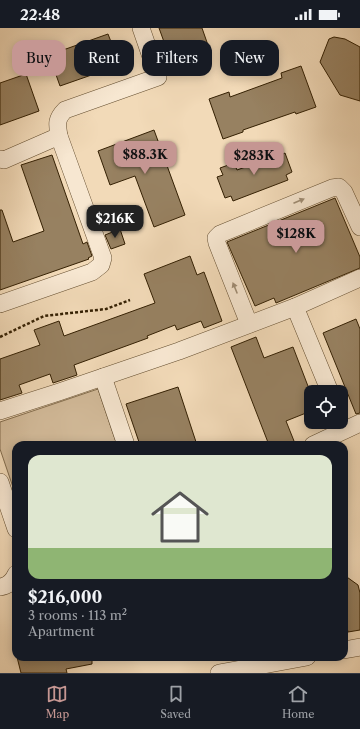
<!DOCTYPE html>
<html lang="en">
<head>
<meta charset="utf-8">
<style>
	:root { --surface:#171b24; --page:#20242c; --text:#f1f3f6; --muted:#9ea1a6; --line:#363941; --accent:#c59692 }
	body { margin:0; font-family:"Libre Caslon Text",serif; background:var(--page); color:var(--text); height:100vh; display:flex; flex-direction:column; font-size:15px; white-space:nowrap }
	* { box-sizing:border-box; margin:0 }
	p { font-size:13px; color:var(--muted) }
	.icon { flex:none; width:22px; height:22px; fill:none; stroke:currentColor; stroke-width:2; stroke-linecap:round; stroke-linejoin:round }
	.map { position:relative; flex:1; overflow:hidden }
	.drawer { position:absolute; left:12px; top:413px; width:336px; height:220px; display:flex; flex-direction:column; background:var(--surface); border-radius:12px; box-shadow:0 2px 10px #0003 }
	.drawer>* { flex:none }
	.hud { position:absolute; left:12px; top:12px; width:336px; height:36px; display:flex; gap:8px }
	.tools { position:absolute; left:304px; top:357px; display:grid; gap:8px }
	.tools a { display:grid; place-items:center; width:44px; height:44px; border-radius:8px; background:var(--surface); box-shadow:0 2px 10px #0003; font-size:20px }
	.price { position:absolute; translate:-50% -34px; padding:0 9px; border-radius:8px; background:var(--accent); color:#111; font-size:13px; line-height:26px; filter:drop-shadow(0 1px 2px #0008) }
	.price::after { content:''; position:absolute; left:50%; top:24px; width:12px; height:9px; margin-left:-6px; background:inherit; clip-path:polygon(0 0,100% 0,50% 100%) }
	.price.current { background:#222; color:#fff }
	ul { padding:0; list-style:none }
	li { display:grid; align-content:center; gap:8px; height:212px; padding:0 16px }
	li+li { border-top:1px solid var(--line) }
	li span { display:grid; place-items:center; height:124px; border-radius:12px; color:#555 }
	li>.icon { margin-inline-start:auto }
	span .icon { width:72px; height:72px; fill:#fffc; stroke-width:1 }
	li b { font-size:17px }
	.chip { padding:0 14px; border-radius:12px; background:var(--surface); box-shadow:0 2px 10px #0003; font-size:14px; line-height:36px }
	.chip.current { background:var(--accent); color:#111 }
	.status { display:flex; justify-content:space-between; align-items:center; height:28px; padding:0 20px; background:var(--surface); direction:ltr }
	.status svg { height:11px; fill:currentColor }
	.dock { display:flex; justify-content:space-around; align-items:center; height:56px; border-top:1px solid var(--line); background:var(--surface); font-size:11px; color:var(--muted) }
	.dock a { display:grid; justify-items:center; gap:2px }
	.dock .current { color:var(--accent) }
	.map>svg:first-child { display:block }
	.green { fill:#d2ba99; stroke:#836d4e }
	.building { fill:#978161; stroke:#342003 }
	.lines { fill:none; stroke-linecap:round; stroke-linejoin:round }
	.minor-casing { stroke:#644e30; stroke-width:18 }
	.path { stroke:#342003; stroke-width:2.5; stroke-dasharray:3 2; stroke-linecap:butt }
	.minor { stroke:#f7e7d1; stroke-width:17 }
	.oneway { fill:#9f8d74 }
</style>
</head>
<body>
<div class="status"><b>22:48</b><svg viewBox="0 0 49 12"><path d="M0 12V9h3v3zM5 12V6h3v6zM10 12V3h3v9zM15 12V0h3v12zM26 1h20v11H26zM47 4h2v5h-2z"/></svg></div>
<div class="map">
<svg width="360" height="645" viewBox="0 0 360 645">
	<rect width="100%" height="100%" fill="#f2dab8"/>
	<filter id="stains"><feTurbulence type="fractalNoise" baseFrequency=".005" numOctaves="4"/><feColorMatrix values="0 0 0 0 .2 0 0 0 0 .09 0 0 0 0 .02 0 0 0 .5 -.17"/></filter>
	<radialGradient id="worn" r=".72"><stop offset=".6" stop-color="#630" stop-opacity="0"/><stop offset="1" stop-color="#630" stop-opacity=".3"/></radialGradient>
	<polygon class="green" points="98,361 117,417 16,417 16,468 0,421 0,394"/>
	<g class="building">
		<polygon points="159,0 202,0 210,23 172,36"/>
		<polygon points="108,6 120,37 60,58 49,27"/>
		<polygon points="334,9 345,11 360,19 360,73 340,67 320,34 329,11"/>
		<polygon points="301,38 316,79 296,86 295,84 243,102 243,104 223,111 209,71 229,64 230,69 282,50 281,45"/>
		<polygon points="26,46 39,83 0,97 0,55"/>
		<polygon points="154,102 185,187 154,199 135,148 110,157 98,123"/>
		<polygon points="277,122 279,128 285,125 292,144 286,147 288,152 233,173 231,168 225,170 217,149 223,147 220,140 234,135 237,142 265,132 263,127"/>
		<polygon points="52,127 83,216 87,214 92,228 88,230 89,231 0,262 0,182 2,182 13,214 44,203 21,137"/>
		<polygon points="335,170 360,229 360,240 276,275 274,270 255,278 227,214"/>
		<polygon points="120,201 125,216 111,221 105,207"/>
		<polygon points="190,228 197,247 204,244 222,293 204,300 201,293 177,302 175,297 147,308 148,310 74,337 77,347 53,355 50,346 19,357 22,365 0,372 0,331 40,317 34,302 59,293 64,308 155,275 144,246"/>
		<polygon points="356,291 360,301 360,385 356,386 323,305"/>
		<polygon points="256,309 264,330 293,319 311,366 311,383 286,393 294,413 283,417 269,417 231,319"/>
		<polygon points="178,359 197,417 140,417 126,376"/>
		<polygon points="344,547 358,557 360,565 360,602 348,604 344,584"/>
		<polygon points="17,629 92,629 92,636 66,641 67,645 21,645"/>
	</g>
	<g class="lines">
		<defs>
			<g id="minor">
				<polyline points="0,131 4,132 59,108"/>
				<path d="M0,276L92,244L101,237L103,230L59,108C57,96 56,91 65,82L158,49L141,0"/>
				<polyline points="295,279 330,364"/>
				<polyline points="249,296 217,215 216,210 220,206 332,160 339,159 344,164 360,199"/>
				<polyline points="103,349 126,417"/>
				<polyline points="0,383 59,364 179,323 295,279 360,250"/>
				<polyline points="313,417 360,395"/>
				<polyline points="0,454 16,501"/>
				<path d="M0,559C8,558 13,553 16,546"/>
				<polyline points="344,622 360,619"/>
				<polyline points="219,645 307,629"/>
			</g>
		</defs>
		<use href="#minor" class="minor-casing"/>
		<polyline class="path" points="0,309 44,288 106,281 130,272"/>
		<use href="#minor" class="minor"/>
	</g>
	<defs><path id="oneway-solid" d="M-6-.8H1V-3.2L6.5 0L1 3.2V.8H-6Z"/></defs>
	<g class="oneway">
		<use href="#oneway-solid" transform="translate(299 173) rotate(-23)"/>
		<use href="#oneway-solid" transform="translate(235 260) rotate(-112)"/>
	</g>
	<rect width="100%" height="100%" filter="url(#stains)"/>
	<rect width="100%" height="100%" fill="url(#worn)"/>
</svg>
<div class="tools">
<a><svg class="icon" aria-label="locate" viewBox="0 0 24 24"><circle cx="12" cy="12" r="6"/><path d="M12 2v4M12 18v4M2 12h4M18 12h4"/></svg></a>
</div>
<b class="price" style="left:145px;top:147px">$88.3K</b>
<b class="price" style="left:254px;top:148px">$283K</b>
<b class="price current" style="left:115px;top:211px">$216K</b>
<b class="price" style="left:296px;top:226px">$128K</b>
<div class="hud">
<a class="chip current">Buy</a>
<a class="chip">Rent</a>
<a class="chip">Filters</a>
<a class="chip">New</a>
</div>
<section class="drawer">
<ul>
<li><span style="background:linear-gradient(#dfe7d0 75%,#8fb573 0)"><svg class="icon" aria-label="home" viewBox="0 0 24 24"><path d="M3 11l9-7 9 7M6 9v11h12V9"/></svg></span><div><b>$216,000</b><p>3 rooms · 113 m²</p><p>Apartment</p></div></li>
</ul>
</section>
</div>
<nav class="dock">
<a class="current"><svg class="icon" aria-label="map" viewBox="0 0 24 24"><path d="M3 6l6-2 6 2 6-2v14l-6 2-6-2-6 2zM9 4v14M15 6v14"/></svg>Map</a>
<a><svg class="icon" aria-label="saved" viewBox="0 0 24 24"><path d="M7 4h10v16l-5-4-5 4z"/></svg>Saved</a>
<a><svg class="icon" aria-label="home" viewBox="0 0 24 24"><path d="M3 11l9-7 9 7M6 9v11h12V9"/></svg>Home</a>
</nav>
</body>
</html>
